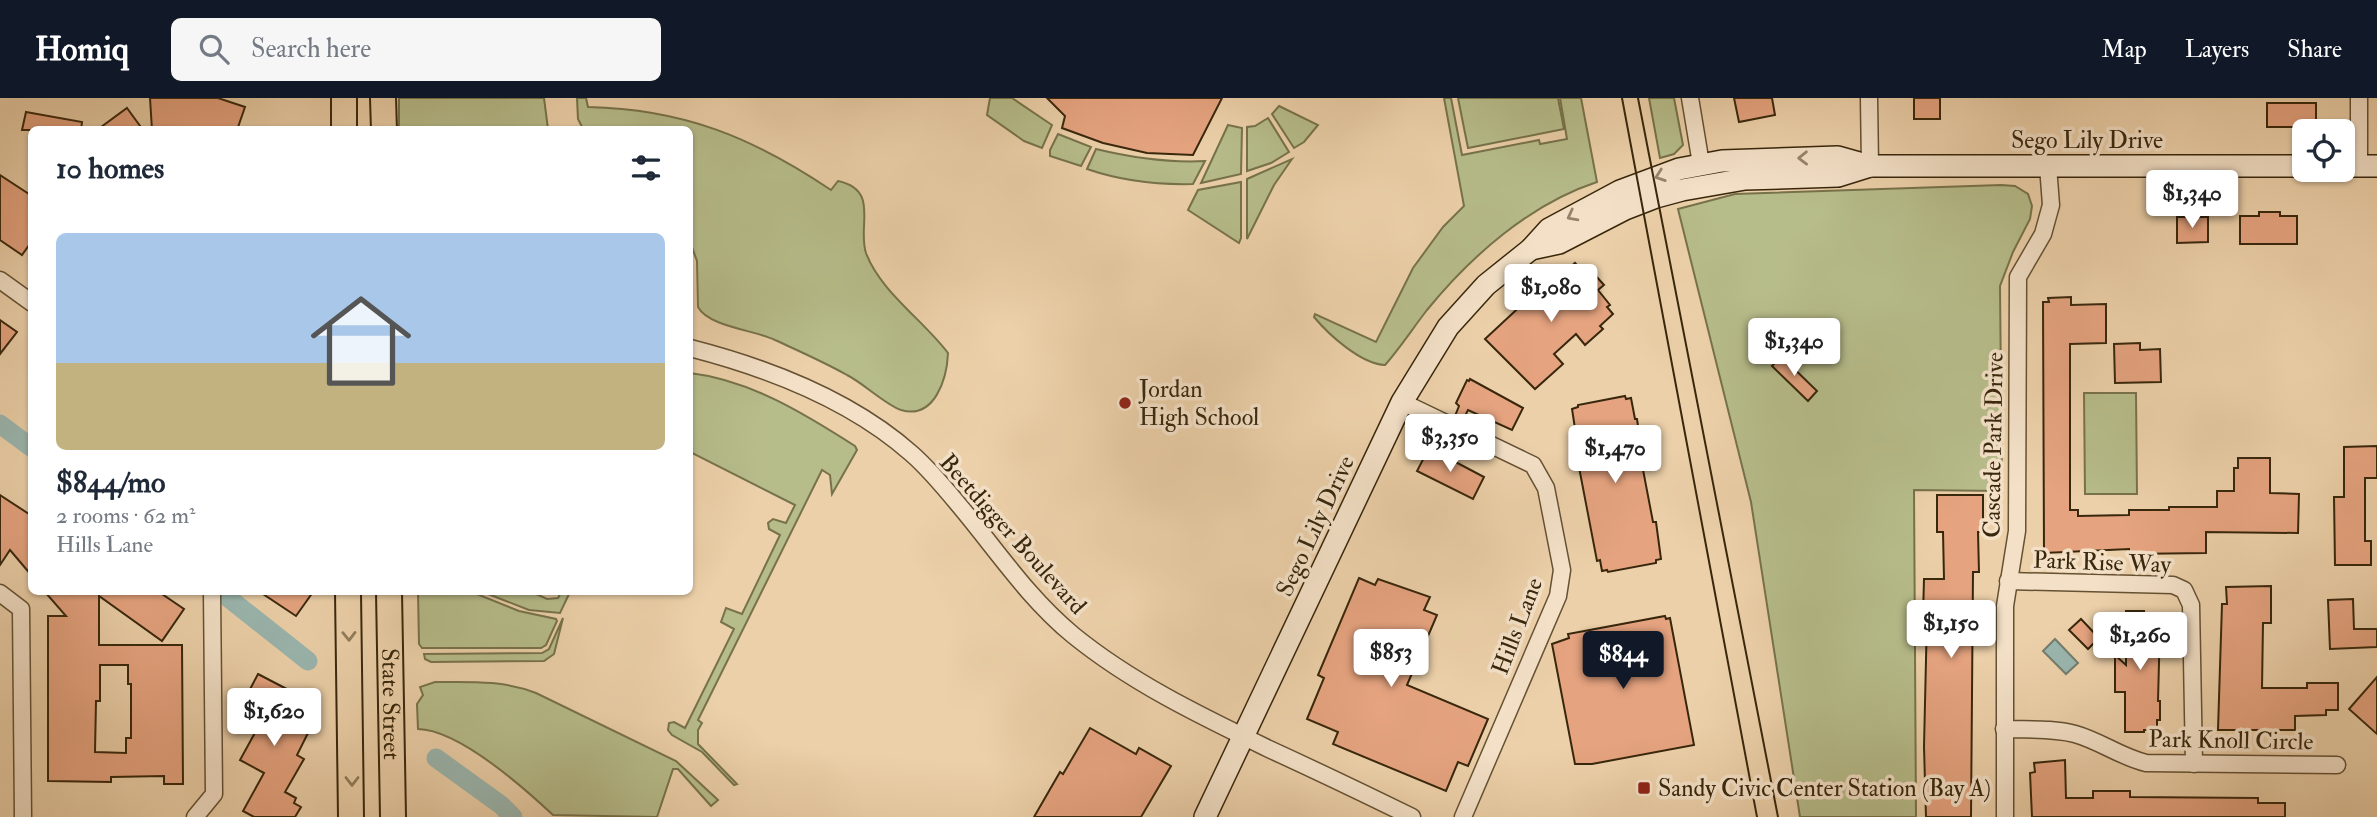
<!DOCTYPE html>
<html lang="en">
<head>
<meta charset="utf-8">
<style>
	:root { --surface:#fff; --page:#f6f6f7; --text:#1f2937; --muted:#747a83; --accent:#111827 }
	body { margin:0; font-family:"IM FELL Double Pica",serif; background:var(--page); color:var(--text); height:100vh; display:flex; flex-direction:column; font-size:26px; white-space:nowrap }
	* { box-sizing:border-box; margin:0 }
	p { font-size:23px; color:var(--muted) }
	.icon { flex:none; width:38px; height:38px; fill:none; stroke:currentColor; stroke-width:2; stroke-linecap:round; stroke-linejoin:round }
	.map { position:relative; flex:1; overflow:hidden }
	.drawer { position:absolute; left:28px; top:28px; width:665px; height:469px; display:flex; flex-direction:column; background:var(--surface); border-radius:10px; box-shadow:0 2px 5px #0004 }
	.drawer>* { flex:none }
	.fabs { position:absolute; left:2292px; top:21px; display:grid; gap:14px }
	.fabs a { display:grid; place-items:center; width:63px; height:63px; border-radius:10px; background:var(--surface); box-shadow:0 2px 5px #0004; font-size:35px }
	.price { position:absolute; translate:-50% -60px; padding:0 16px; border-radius:7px; background:#fff; color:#222; font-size:23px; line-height:46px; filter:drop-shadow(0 2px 4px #0008) }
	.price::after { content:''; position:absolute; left:50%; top:42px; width:21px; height:16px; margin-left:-10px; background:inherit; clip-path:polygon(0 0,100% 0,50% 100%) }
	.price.on { background:var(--accent); color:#fff }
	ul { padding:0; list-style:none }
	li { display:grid; align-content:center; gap:14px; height:371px; padding:0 28px }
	li span { display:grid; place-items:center; height:217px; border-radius:10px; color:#555 }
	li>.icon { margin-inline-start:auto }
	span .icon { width:126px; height:126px; fill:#fffc; stroke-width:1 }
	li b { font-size:30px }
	h2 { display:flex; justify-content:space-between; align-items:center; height:84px; padding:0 28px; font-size:30px }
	header { display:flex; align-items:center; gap:42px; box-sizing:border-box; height:98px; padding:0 35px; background:var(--accent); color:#fff }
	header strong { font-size:33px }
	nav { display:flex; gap:38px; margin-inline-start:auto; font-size:24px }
	.search { width:490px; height:63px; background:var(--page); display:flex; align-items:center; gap:18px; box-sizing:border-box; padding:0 24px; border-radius:10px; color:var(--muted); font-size:26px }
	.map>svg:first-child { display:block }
	.green { fill:#b6bc8a; stroke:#77724b; stroke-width:2 }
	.water { fill:#9ab6af; stroke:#737d6e; stroke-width:2 }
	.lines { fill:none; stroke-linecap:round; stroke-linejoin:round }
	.canal { stroke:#9ab6af; stroke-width:19 }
	.building { fill:#e5a37f; stroke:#38270c; stroke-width:2; fill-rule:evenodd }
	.street-casing { stroke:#655133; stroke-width:19 }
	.secondary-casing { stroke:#38270c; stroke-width:24 }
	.primary-casing { stroke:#38270c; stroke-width:28 }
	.street { stroke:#f3e0c7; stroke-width:16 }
	.secondary { stroke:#f3e0c7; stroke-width:21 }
	.primary { stroke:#ecd0a9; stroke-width:24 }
	.tram { stroke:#38270c; stroke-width:2 }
	.oneway { stroke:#96846a }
	.oneway2 { stroke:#927c5a }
	.poi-dot { fill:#8f2418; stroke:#f3e0c7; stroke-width:2.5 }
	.labels { text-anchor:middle; stroke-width:7; stroke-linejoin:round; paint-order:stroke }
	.street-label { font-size:24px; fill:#38270c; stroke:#f3e0c7 }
	.poi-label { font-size:24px; fill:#38270c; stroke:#f3e0c7; text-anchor:start }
</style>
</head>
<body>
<header>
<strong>Homiq</strong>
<div class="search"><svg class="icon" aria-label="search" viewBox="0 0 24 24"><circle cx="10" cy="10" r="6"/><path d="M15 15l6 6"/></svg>Search here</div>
<nav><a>Map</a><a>Layers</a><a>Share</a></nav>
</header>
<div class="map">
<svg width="2377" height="719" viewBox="0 0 2377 719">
	<rect width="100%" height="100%" fill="#ecd0a9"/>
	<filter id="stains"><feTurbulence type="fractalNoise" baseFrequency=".00286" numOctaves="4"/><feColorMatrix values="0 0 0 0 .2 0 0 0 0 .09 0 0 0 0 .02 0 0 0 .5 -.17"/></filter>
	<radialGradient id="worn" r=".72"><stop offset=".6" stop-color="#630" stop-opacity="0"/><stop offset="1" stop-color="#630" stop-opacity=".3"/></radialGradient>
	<g class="green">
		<polygon points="399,0 544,0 548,31 399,31"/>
		<path d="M577,0H586L588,9C683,11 752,39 831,92L838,83C880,92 857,128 866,155C880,193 924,223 948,255C947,280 935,322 901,312C886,307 863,285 847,277C824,264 799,253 775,242C755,232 709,229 698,209L697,163L690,144V32L583,31L578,21Z"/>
		<polygon points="990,0 1012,0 1052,27 1042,50 1024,43 987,17"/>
		<path d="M1444,0H1451L1462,57L1539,42L1540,46L1567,41L1560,0H1581L1597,84C1530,106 1471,158 1427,212C1413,230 1400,250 1385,267C1361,266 1329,237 1314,219L1315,216L1376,244L1413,170L1443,129L1464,108Z"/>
		<polygon points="1458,0 1558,0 1564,31 1468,50"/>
		<polygon points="1649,0 1674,0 1683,47 1674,56 1660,60"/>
		<polygon points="1279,8 1318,27 1304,44 1294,50 1272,16"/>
		<polygon points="1268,20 1289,54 1271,65 1247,73 1247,29 1255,28"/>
		<polygon points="1228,27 1242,30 1241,76 1201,85"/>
		<polygon points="1058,36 1091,49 1081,68 1050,58 1050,52"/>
		<path d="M1096,51C1133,60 1167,65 1205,63L1193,86C1156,87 1122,83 1087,71Z"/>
		<polygon points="1292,61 1274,87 1247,141 1247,81"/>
		<polygon points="1241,84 1241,140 1239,145 1188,112 1198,92"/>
		<polygon points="2001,87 2015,88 2028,96 2032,108 2030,121 2013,154 2000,188 2002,393 1914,392 1916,719 1800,719 1751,404 1678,111 1735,96"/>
		<path d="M690,275C750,282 805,316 855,348L857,352L832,396L830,377L822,372L698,622L702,625L698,632V646L737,686L734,687L702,654L672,637L668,632L669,625L674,624L685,630L734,531L721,524L726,510L742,516L780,437L769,431L768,425L773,421L786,425L795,407L690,354Z"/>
		<polygon points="2084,295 2136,295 2137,396 2085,396"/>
		<polygon points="418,494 472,494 519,513 556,521 557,523 546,547 541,550 422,550 419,546"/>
		<polygon points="483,494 532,494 547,501 558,500 561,494 570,494 560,515 529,512"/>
		<polygon points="563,520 554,556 544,563 431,564 425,561 424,556 542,555 549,551"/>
		<path d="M435,584C470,584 503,582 536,595L676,663L718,702L711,708L678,671H673L657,719L553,717C524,690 459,632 418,631L417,606L423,597L420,589Z"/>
	</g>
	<polygon class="water" points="2055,541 2078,565 2066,576 2043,553"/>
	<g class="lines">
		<g class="canal">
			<polyline points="0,326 32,350"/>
			<polyline points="221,494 308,563"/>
			<polyline points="436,660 501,707 513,719"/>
		</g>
	</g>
	<g class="building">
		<polygon points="150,0 218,0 245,9 237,32 152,32"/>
		<polygon points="1047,0 1222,0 1193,57 1147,55 1103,45 1062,30 1065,18"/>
		<polygon points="1734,0 1772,0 1775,17 1739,24"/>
		<rect x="1914" y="0" width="26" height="21"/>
		<polygon points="2267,5 2316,5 2316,24 2300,24 2300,29 2267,29"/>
		<polygon points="127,10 143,32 97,32"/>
		<polygon points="26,14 82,24 81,32 22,32"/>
		<polygon points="0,77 32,98 32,143 22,157 0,142"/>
		<polygon points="2259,114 2280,114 2280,118 2297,118 2297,146 2240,146 2240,118 2259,118"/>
		<polygon points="2177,119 2208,119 2208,144 2177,145"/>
		<polygon points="1575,165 1590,182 1595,177 1604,187 1598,192 1610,207 1607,209 1613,216 1600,228 1603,231 1585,247 1576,236 1554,256 1563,266 1535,291 1485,241 1543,187 1546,190"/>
		<polygon points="2071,199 2071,207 2106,206 2106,245 2070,246 2070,412 2078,412 2078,418 2129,417 2129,412 2169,412 2169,409 2217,409 2217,393 2234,393 2234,370 2238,370 2238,360 2270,360 2270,395 2299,396 2298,435 2206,434 2206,455 2129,456 2129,451 2044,455 2043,204 2049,204 2048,200"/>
		<polygon points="0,222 17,234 0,256"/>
		<polygon points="2140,245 2140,252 2160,251 2161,284 2115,285 2114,246"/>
		<polygon points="1781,258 1817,293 1808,303 1772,268"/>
		<polygon points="1470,281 1523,310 1512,332 1468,312 1463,322 1455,318 1459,308 1456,305 1467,282 1469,283"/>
		<polygon points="1625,298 1626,301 1631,300 1635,321 1637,321 1639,335 1636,335 1653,424 1656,424 1661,461 1656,462 1656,465 1608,474 1607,472 1602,473 1600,462 1597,463 1578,364 1580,363 1572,311 1578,309 1578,307"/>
		<polygon points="2377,348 2377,380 2365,380 2365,443 2371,443 2371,467 2335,467 2334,399 2344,399 2344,349"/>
		<polygon points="1429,350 1484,379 1473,401 1417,373"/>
		<polygon points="0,397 32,418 32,478 10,452 0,467"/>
		<polygon points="1937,397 1983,397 1983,434 1978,434 1979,474 1973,474 1971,719 1926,719 1924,649 1927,518 1923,518 1924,481 1944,481 1943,434 1937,434"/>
		<polygon points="1359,480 1375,487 1378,481 1430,499 1424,512 1437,517 1407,587 1488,621 1468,668 1458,664 1446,693 1333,646 1338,634 1307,621 1324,580 1318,577"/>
		<polygon points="2271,488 2271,525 2263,525 2262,590 2307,590 2307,585 2338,585 2338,612 2326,612 2326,617 2295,618 2295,632 2218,632 2222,506 2227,506 2226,489"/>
		<path d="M45,494H159L184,511L162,543L99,498V547H182L183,686H164V678L111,679V684L48,683V518H66ZM100,567H128V586H131V640H126V655L95,654L96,603H100Z"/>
		<polygon points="260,494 313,494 296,518"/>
		<polygon points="2353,501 2354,531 2377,531 2377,549 2330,551 2328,502"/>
		<polygon points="2126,513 2144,513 2144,516 2157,516 2157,526 2160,526 2158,603 2160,603 2160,622 2157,622 2157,632 2144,632 2144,634 2125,634 2125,594 2115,594 2115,557 2126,567"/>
		<polygon points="1665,518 1666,521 1670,520 1694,647 1592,666 1575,666 1552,546 1569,540 1568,536"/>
		<polygon points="2081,521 2099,540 2088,551 2069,532"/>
		<polygon points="258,576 304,600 294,620 311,629 297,657 304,661 285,694 296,700 294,705 301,709 295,719 254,719 243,713 264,675 240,662 262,622 240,610"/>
		<polygon points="2377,579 2377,636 2349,611"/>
		<polygon points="1090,630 1136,656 1139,650 1171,668 1141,719 1034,719 1060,674 1063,676"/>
		<polygon points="2065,662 2066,700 2093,700 2093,693 2130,693 2130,699 2258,700 2258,705 2285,705 2285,719 2032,719 2030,675 2035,674 2034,665"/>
	</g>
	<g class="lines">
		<defs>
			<g id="street">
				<polyline points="1690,0 1701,66"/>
				<polyline points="1869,0 1870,68"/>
				<polyline points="2359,0 2359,68"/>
				<polyline points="0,182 32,205"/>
				<path d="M690,250C768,270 850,301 912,356C929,371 944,389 958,406C996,451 1027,499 1073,537C1132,585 1201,618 1269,651C1317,673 1365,696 1412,719"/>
				<polyline points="1402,304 1533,367 1546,390 1562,472 1558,498 1463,719"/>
				<polyline points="2008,483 2173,487 2184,492 2191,507 2194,666"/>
				<polyline points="0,495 21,511 23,719"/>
				<path d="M2004,631C2028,632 2052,630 2075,636C2100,643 2121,659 2146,665L2337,667"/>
				<polyline points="195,719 214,696 212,494"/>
				<polyline points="2005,719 2005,508 2017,433 2018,179 2043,136 2051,107 2048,68"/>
			</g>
			<g id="secondary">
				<polyline points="2343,68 2377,68"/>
				<polyline points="1531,151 1559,145 1625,111 1656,99 1682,92 1745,81 1838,78 1870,68"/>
				<polyline points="1205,719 1402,304 1448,229 1486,187 1531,151 1549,131 1620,93 1679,71 1722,63 1838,59 1870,68 2305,68"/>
			</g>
			<g id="primary">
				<polyline points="344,0 344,32"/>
				<polyline points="383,0 384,32"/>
				<polyline points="348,494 351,719"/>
				<path id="s1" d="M389,494L393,719"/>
			</g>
		</defs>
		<use href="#street" class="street-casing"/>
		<use href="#secondary" class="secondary-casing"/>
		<use href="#primary" class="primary-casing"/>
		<use href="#street" class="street"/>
		<use href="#secondary" class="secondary"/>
		<use href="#primary" class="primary"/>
		<g class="tram">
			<polyline points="1622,0 1757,719"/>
			<polyline points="1638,0 1778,719"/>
		</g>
	</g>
	<defs><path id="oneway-chevron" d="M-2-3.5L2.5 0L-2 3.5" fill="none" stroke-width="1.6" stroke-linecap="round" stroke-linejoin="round" transform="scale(1.75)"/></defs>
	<g class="oneway">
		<use href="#oneway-chevron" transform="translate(1803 60) rotate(179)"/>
		<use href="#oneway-chevron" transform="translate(1660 78) rotate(161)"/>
		<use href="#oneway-chevron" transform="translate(1572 118) rotate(152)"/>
	</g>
	<g class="oneway2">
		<use href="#oneway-chevron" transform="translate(349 538) rotate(89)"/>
		<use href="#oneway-chevron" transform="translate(352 683) rotate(90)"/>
	</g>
	<g class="poi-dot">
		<circle cx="1125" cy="305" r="7"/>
		<rect x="1637" y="683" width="14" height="14" rx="3.5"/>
	</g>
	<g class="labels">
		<g class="street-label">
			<text x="2087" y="50">Sego Lily Drive</text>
			<text transform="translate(1993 347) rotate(-89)" y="8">Cascade Park Drive</text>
			<text transform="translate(1315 428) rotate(-65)" y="8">Sego Lily Drive</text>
			<text transform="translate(1013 436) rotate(48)" y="8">Beetdigger Boulevard</text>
			<text transform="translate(2102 464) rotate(2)" y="8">Park Rise Way</text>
			<text transform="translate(1517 528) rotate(-69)" y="8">Hills Lane</text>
			<text dy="8" stroke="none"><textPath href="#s1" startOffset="112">State Street</textPath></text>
			<text transform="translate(2231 642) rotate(1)" y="8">Park Knoll Circle</text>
		</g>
		<g class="poi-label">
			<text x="1139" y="299">Jordan<tspan x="1139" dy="28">High School</tspan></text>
			<text x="1658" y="698">Sandy Civic Center Station (Bay A)</text>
		</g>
	</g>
	<rect width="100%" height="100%" filter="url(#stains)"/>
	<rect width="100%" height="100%" fill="url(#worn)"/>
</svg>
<div class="fabs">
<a><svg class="icon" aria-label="locate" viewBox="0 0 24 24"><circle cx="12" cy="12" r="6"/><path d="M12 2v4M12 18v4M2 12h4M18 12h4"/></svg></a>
</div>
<b class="price" style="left:2192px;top:132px">$1,340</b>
<b class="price" style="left:1551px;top:226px">$1,080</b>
<b class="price" style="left:1794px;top:280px">$1,340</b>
<b class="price" style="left:1450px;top:376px">$3,350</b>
<b class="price" style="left:1615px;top:387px">$1,470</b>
<b class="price" style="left:1951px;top:562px">$1,150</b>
<b class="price" style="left:2140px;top:574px">$1,260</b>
<b class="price" style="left:1391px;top:591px">$853</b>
<b class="price on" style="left:1623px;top:593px">$844</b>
<b class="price" style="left:274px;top:650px">$1,620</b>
<section class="drawer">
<h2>10 homes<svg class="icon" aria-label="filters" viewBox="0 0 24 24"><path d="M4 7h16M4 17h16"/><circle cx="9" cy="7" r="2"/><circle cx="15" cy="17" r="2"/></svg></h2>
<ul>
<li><span style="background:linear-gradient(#a9c7e8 60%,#c2b280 0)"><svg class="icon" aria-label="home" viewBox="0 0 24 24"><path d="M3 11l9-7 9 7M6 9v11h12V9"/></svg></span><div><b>$844/mo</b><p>2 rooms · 62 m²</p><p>Hills Lane</p></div></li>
</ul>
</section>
</div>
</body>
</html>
